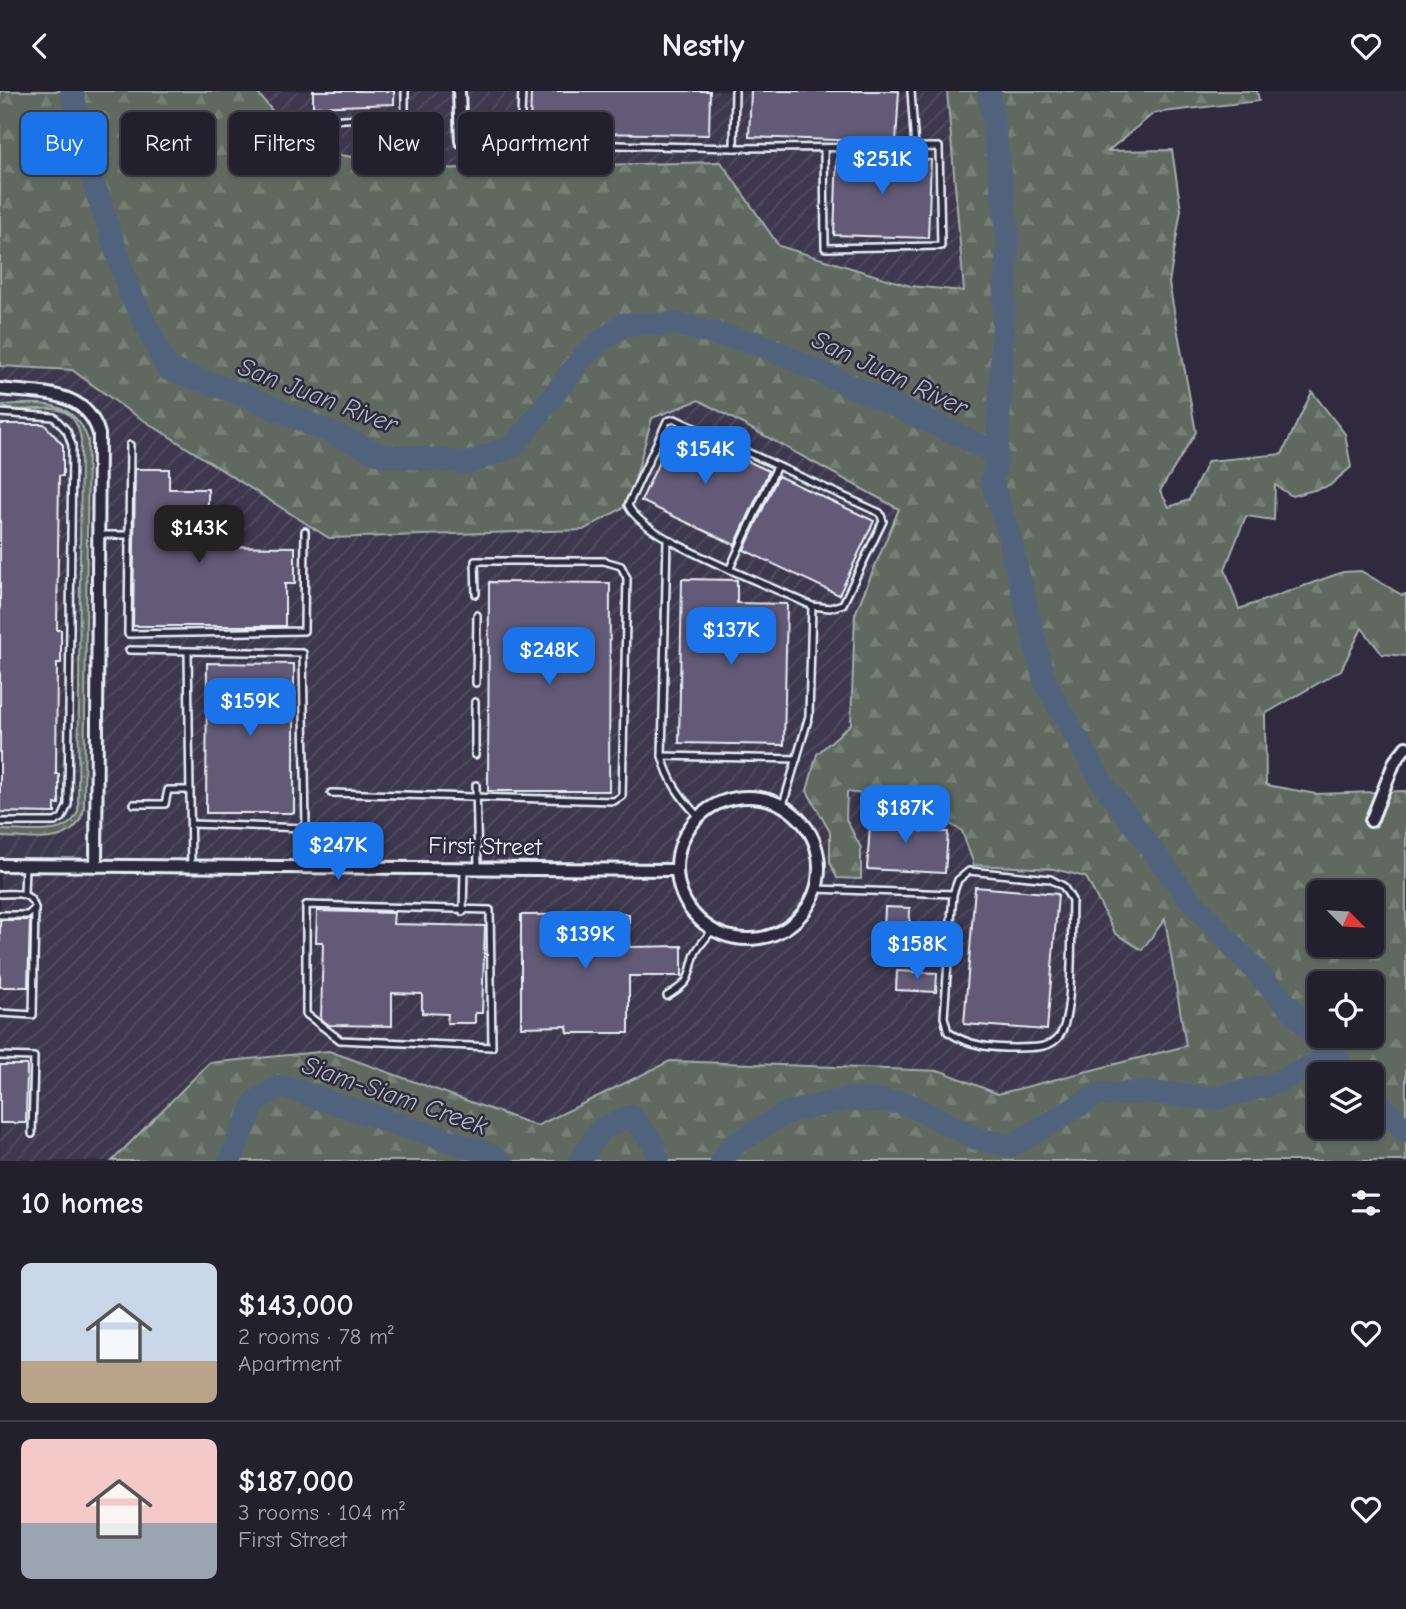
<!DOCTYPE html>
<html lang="en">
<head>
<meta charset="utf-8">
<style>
	:root { --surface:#23202e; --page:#2f2d3a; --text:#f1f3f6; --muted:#a3a3aa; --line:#403e4a; --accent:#1a73e8 }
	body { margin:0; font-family:"Comic Neue",sans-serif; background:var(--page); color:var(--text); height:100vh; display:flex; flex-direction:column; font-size:26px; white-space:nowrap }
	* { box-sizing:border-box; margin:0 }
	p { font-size:23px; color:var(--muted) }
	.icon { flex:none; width:38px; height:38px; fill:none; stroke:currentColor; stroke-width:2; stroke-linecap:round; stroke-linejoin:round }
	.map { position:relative; height:1070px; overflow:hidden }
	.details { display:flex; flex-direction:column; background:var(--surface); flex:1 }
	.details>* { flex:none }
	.guide { position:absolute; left:21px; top:21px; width:700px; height:63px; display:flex; gap:14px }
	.needle { width:46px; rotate:114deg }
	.controls { position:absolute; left:1307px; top:789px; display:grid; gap:14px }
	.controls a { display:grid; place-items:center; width:77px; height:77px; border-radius:10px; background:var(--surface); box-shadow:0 2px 5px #0004,0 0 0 2px var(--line); font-size:35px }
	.price { position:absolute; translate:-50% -60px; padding:0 16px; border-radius:14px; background:var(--accent); color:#fff; font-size:23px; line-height:46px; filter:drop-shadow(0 2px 4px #0008) }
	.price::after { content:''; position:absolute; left:50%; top:42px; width:21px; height:16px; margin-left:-10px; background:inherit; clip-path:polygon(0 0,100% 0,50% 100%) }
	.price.active { background:#222; color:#fff }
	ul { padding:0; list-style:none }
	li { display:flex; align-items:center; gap:21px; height:175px; padding:0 21px }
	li+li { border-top:2px solid var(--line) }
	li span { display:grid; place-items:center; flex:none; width:196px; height:140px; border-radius:10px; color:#555 }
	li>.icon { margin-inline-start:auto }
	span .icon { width:84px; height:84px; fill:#fffc; stroke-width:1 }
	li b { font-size:30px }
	h2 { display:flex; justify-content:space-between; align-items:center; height:84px; padding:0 21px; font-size:30px }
	.chip { padding:0 24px; border-radius:10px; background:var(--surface); box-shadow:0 2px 5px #0004,0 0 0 2px var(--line); font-size:24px; line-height:63px }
	.chip.active { background:var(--accent); color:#fff }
	header { display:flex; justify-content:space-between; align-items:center; height:91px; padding:0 21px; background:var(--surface); font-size:32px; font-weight:600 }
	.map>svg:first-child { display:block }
	.industrial { fill:url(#industrial-furrows) }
	.grass { fill:url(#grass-dots); stroke:#a3adab; stroke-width:2 }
	.forest { fill:url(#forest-firs); stroke:#a3adab; stroke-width:2; fill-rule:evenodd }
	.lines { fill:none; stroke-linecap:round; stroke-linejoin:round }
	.river { stroke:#51647c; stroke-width:23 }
	.building { fill:#625a77; stroke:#e8f1f8; stroke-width:2 }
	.lane-casing { stroke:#e8f1f8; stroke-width:10 }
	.street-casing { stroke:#e8f1f8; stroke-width:16 }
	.lane { stroke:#2f2a3d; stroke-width:5 }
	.street { stroke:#2f2a3d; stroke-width:10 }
	.labels { text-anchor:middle; stroke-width:5; stroke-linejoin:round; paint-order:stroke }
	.street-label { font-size:24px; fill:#e8f1f8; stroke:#2f2a3d }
	.water-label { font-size:26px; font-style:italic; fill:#acb9c6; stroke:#2f2a3d }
</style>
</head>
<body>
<header><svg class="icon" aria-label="back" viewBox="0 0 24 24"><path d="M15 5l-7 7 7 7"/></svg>Nestly<svg class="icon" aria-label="heart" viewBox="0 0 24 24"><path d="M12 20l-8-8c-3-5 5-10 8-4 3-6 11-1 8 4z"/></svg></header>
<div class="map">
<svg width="1406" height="1070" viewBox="0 0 1406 1070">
	<defs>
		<pattern id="industrial-furrows" width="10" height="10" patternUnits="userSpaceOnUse" patternTransform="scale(1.75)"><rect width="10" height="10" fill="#3e384e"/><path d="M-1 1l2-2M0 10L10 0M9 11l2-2" fill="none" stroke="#514c60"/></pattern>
		<pattern id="grass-dots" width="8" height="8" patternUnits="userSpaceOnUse" patternTransform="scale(1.75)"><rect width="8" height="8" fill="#5e695e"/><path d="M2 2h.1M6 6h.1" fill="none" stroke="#757f76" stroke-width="1.8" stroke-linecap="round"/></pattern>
		<pattern id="forest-firs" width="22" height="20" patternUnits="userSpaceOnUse" patternTransform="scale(1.75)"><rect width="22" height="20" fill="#5e695e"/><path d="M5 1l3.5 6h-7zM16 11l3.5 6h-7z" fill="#757f76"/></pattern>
	</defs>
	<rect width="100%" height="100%" fill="#2f2a3d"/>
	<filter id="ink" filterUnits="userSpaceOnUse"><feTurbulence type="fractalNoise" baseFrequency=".0143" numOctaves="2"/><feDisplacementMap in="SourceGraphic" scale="14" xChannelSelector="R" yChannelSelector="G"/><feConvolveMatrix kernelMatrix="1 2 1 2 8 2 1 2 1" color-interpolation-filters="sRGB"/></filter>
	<g filter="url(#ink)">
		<polygon class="industrial" points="0,0 947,0 965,200 1165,827 1186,955 998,1003 941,980 670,970 537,1035 328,960 209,972 112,1070 0,1070"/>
		<path class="grass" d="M0,314C36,312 75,307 88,349L84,717C76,758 32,746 0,746V739C25,738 68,749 78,720L81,349C73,296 24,330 0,314Z"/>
		<path class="forest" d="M0,0H256L304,58L425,78L721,71L779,155L910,195L964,200L947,0H1257L1259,10L1154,22L1108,60L1172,59L1181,119L1169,192L1196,341L1160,400L1169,416L1189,409L1208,370L1282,363L1312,301L1345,343L1351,376L1329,395L1292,405L1275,394L1274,429L1246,425L1225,478L1239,518L1343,481L1361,480L1402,504L1406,503V565L1382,563L1362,537L1341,579L1265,623L1266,694L1316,703L1406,700V1070H112L209,972L329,960L537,1035L670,970L941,980L998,1003L1186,955L1165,828L1142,859L1115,842L1086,786L1054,778L974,774L962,740C933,723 908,711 872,711L864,703L847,701L846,728L861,757V788L837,787L830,771V741L807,700L817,663L851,633L855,523L899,418L699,309L652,327L628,414L583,439L329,447L126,318L72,279L0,275ZM1320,802H1372V854H1320ZM1320,892H1372V945H1320ZM1320,984H1372V1036H1320Z"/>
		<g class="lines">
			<g class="river">
				<polyline points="72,0 88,74 130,202 168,278 244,304 382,364 469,372 514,355 586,262 624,233 676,233 761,254 997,362"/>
				<polyline points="989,0 1008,144 997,362 992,392 1008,441 1045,592 1102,691 1182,799 1351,984"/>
				<polyline points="1372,1005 1406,1040"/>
				<polyline points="230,1070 255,1011 281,995 481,1060 501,1070"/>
				<polyline points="580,1070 601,1038 631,1025 653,1052 658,1070"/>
				<polyline points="722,1070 732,1055 786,1022 847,1008 906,1012 975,1047 1011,1055 1097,1004 1147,1001 1213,1008 1270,994 1333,965"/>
			</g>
		</g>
		<g class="building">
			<polygon points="313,0 394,0 394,13 313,16"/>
			<polygon points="531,0 710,0 709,44 530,41"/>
			<polygon points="751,0 899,0 896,51 749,46"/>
			<polygon points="896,61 896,68 931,69 928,147 834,144 837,62"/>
			<polygon points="0,333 44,333 63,354 63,385 59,385 57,539 61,539 61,572 57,572 56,683 59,683 59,713 55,713 55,722 0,721"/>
			<polygon points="675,336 769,380 735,454 641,410"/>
			<polygon points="135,378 169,378 169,398 208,398 208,455 295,456 295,493 285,493 285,535 133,535"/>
			<polygon points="778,385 874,430 839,504 744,459"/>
			<polygon points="682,488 737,489 737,512 787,513 784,654 679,652"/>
			<polygon points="489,491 610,492 609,700 488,700"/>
			<polygon points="207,572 294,573 294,722 206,722"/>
			<polygon points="871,719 897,720 897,726 921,727 920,740 948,741 945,782 867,778"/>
			<polygon points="975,796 1058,803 1047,939 964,933"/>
			<polygon points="885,816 910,817 909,841 884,840"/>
			<polygon points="317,820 394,822 393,833 485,835 482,922 475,922 475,932 447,932 448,923 422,922 422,903 392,902 392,935 329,934 321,928 323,851 316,851"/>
			<polygon points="629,823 629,856 682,855 682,885 629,885 629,942 568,942 567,935 521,936 521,824"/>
			<polygon points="0,829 30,829 28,896 0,896"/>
			<polygon points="897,880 937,882 936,901 896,899"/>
			<polygon points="0,974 27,974 26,1032 0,1032"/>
		</g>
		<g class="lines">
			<defs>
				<g id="lane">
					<polyline points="911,0 915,57"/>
					<polyline points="325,29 405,25 405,0"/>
					<polyline points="461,50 734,57 939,56 941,155 825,157 824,57"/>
					<polyline points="520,52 522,0"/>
					<polyline points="734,57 735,0"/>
					<polyline points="0,322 54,326 67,340 72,354 68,714 62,727 55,731 0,731"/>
					<path d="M675,328L880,422L883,430L843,513L830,517L812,515C774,495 642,449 628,414L667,330Z"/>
					<polyline points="130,354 128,543 304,540 305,440"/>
					<polyline points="99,444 127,444"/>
					<path d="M667,448L662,665C669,690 680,706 698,725"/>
					<polyline points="730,477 777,375"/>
					<polyline points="129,559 303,562 306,737 191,733"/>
					<polyline points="188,560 191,776"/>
					<polyline points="476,592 477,524"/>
					<polyline points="475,664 475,611"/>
					<polyline points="662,665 797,668"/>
					<polyline points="476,694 478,776"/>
					<polyline points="331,702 614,710 622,705 627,487 621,475 604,470 475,470 476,503"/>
					<polyline points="134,713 165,713 168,699 190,699"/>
					<polyline points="783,714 809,625 812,515"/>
					<path d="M969,780L1050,788L1063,795L1072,809C1071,836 1074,924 1060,944C1050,959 1031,956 1015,957C991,957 969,955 948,941L944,926L953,803L958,789Z"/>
					<polyline points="816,798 953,803"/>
					<path d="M0,803C15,803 30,799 35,817L33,924L0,922"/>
					<polyline points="24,803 25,775"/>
					<polygon points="306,814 490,819 492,956 340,949 306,923"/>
					<polyline points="463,821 464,778"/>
					<polyline points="0,824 28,824 35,817"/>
					<path d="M667,905C693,889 687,888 695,863C698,855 707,847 712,839"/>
					<polyline points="0,965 34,966 32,1043"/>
				</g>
				<g id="street">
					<polyline points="459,0 461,50"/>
					<path d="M0,298C38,303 86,297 99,343L96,775"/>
					<circle cx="748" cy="777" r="71"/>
					<polyline points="1371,730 1395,670 1406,656"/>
					<polyline points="0,774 676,779"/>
				</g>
			</defs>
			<use href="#lane" class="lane-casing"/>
			<use href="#street" class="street-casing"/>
			<use href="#lane" class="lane"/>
			<use href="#street" class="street"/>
		</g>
	</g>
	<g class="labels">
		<g class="street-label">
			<text transform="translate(485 755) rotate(1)" y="8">First Street</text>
		</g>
		<g class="water-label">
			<text transform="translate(890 282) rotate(25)" y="9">San Juan River</text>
			<text transform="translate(318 304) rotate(21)" y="9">San Juan River</text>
			<text transform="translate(395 1004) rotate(19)" y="9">Siam-Siam Creek</text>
		</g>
	</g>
</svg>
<div class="controls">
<a><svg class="needle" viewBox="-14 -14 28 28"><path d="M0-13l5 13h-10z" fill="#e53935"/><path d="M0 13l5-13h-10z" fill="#a3a3aa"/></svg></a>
<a><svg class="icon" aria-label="locate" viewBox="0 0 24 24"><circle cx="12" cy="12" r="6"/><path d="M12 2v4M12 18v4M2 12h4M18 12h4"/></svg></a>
<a><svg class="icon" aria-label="layers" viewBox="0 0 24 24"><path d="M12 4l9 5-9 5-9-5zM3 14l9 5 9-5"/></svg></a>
</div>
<b class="price" style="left:882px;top:105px">$251K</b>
<b class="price" style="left:705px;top:395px">$154K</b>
<b class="price active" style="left:199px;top:474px">$143K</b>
<b class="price" style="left:731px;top:576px">$137K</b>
<b class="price" style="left:549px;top:596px">$248K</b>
<b class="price" style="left:250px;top:647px">$159K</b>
<b class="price" style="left:905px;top:754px">$187K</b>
<b class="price" style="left:338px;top:791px">$247K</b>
<b class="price" style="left:585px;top:880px">$139K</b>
<b class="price" style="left:917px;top:890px">$158K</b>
<div class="guide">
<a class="chip active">Buy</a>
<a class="chip">Rent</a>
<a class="chip">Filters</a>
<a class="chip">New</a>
<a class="chip">Apartment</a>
</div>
</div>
<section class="details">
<h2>10 homes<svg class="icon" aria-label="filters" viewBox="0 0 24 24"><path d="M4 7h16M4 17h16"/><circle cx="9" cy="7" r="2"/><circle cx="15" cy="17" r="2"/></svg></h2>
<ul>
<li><span style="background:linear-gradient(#c9d6e8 70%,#b9a48a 0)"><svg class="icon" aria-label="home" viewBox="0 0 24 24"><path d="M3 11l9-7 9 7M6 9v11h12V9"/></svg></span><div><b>$143,000</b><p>2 rooms · 78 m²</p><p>Apartment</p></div><svg class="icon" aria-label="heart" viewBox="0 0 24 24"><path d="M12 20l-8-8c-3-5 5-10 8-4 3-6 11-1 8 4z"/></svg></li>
<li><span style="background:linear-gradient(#f6c9c9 60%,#9aa5b1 0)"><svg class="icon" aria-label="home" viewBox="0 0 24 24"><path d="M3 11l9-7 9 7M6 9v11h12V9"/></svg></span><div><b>$187,000</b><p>3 rooms · 104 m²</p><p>First Street</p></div><svg class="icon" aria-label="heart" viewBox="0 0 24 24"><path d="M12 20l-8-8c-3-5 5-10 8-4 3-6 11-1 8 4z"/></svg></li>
</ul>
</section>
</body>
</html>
